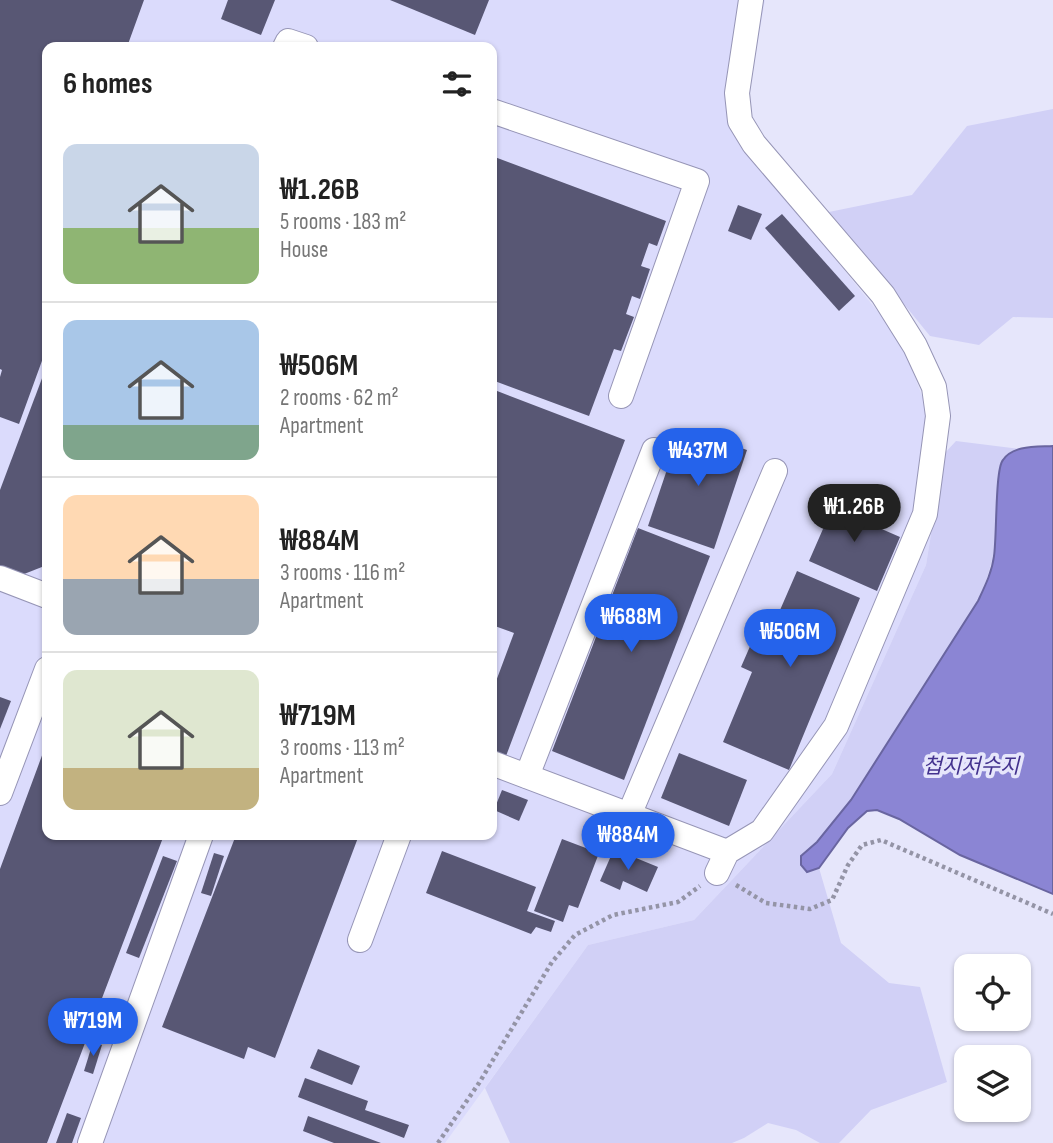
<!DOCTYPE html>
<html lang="en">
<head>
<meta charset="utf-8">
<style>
	:root { --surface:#fff; --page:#f6f6f6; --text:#222; --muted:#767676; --line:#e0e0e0; --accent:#2563eb }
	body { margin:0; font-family:"Sofia Sans Condensed","Noto Sans KR",sans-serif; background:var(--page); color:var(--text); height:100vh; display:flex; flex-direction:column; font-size:26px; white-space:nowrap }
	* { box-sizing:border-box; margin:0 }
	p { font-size:23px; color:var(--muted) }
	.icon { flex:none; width:38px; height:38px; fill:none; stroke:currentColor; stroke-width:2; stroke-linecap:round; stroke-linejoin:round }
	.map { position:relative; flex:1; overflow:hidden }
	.sheet { position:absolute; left:42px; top:42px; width:455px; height:798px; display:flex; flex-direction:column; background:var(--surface); border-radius:14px; box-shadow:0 2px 5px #0004 }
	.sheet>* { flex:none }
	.controls { position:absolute; left:954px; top:954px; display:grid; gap:14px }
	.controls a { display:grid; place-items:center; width:77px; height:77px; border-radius:14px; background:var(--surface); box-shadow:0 2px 5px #0004; font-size:35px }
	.price { position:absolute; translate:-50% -60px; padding:0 16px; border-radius:24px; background:var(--accent); color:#fff; font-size:23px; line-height:46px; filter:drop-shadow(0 2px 4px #0008) }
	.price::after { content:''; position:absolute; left:50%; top:42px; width:21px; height:16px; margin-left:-10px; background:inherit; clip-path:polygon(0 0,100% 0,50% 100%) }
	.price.on { background:#222; color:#fff }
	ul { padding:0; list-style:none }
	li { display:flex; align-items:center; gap:21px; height:175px; padding:0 21px }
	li+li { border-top:2px solid var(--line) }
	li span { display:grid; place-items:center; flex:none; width:196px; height:140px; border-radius:14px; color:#555 }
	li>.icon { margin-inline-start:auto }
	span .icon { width:84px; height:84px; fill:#fffc; stroke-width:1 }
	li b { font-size:30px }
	h2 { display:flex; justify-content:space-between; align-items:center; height:84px; padding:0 21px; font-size:30px }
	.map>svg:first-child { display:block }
	.built { fill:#dbdbfc; fill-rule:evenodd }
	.green { fill:#d1d0f6 }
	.water { fill:#8b85d4; stroke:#6965a0; stroke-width:2 }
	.building { fill:#585774 }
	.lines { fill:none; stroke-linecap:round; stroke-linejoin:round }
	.minor-casing { stroke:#9695b6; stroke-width:26 }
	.path { stroke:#9494a6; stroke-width:4.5; stroke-dasharray:3.5 3.5; stroke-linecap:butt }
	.minor { stroke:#fff; stroke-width:24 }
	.labels { text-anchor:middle; stroke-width:7; stroke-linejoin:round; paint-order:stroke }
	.water-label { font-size:21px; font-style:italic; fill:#43328e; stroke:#e6e6fb }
</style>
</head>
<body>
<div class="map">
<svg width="1053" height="1143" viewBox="0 0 1053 1143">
	<rect width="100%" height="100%" fill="#e6e6fb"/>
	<path class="built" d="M0,0H765L744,120L770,179L901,340L944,454L926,565L832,774L694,920L588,945L445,1143H0ZM47,47H492V835H47Z"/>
	<g class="green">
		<polygon points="1053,109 1053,318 1013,317 979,345 930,336 829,212 912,195 967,126"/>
		<path d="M956,441L1019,449L1001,461C998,512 1000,554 978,601L851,800L817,842L801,856L807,871L819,868L841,943L889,983L920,987L947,1082L871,1110L839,1143H820L796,1130L768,1123L744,1138L732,1143H510L485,1088L588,945L694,920L832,774L926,565L944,454Z"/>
	</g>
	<path class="water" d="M1053,446V894L960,855L899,819L877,810L867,811L848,828L819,868L807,872L801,865V856L817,842L851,800L978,601C985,586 992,572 994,556C997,537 995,469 1003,460C1013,445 1037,447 1053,446Z"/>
	<g class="building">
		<polygon points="0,0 144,0 127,47 47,47 47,347 19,424 0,417 0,377 2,370 0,369"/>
		<polygon points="228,0 275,0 261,35 221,19"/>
		<polygon points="390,0 489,0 475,35"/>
		<polygon points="492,156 666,221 657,246 649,243 641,266 650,269 640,299 632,296 626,314 634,317 621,351 614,349 589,416 492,380"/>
		<polygon points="738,205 762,214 751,240 728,231"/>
		<polygon points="782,214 855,296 839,311 765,228"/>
		<polygon points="47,365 47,565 19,576 0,567 0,490"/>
		<polygon points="492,389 625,440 506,756 492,750 492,692 514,633 492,625"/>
		<polygon points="681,428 747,450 714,549 648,526"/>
		<polygon points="840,490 869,502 861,520 900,537 877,591 809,561"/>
		<polygon points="638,528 710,556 624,780 552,751"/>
		<polygon points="797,571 860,598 789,770 723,742 752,672 741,667 765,612 777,617"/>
		<polygon points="0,697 11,701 0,729"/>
		<polygon points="47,742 47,835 164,835 47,1143 0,1143 0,869"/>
		<polygon points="679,753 747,780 729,826 661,798"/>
		<polygon points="502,790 528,800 519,821 494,810"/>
		<polygon points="236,835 359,835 275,1058 248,1047 244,1059 162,1027"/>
		<polygon points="562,839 599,853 578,908 569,905 563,922 534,911"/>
		<polygon points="614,849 658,867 647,892 623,881 620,890 600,881"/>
		<polygon points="442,851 536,887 527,911 555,921 551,932 536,927 531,934 426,893"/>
		<polygon points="214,853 224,856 211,896 201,893"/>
		<polygon points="163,856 177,861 139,958 126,953"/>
		<polygon points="93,1042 102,1045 93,1074 84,1071"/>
		<polygon points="318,1049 360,1066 352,1085 310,1068"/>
		<polygon points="305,1078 368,1101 365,1110 409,1125 404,1138 298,1097"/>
		<polygon points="67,1113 81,1118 72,1143 56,1143"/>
		<polygon points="308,1116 381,1143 334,1143 303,1131"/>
	</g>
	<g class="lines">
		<defs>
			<g id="minor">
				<polyline points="285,47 288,41 306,47"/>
				<polyline points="492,111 697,181 621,396"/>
				<polyline points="0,578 47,596"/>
				<polyline points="492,763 727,852"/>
				<polyline points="527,776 654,450"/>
				<polyline points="0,793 47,669"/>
				<polyline points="629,815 775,471"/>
				<polyline points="717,873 727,852 762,831 836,726 925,514 938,416 934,387 915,346 883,295 754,144 740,121 737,93 751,0"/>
				<polyline points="360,940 399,835"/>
				<polyline points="90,1143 201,835"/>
			</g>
		</defs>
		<use href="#minor" class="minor-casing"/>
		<g class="path">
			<polyline points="736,885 766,903 810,909 832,900 848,865 862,845 881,840 1053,914"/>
			<polyline points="438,1143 479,1083 552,962 575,935 613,915 678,902 700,886"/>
		</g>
		<use href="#minor" class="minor"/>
	</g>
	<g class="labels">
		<g class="water-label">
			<text x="971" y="773">첩지저수지</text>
		</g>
	</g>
</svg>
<div class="controls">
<a><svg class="icon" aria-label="locate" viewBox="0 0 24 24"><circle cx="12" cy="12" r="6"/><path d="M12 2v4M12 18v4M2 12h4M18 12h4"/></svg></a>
<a><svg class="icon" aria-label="layers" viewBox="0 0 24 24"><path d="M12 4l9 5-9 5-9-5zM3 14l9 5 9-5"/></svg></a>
</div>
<b class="price" style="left:698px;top:488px">₩437M</b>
<b class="price on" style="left:854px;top:544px">₩1.26B</b>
<b class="price" style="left:631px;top:654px">₩688M</b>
<b class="price" style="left:790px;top:669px">₩506M</b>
<b class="price" style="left:628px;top:872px">₩884M</b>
<b class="price" style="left:93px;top:1058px">₩719M</b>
<section class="sheet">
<h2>6 homes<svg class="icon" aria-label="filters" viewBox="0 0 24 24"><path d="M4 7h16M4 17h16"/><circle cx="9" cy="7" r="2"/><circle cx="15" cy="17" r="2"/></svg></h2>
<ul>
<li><span style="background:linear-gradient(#c9d6e8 60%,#8fb573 0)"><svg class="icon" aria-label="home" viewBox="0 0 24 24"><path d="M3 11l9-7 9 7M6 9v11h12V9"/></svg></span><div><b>₩1.26B</b><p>5 rooms · 183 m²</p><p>House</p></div></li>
<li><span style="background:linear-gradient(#a9c7e8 75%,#7fa58c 0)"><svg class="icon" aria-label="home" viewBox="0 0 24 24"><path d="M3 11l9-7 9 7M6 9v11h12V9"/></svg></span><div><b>₩506M</b><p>2 rooms · 62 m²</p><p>Apartment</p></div></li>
<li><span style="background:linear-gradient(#ffd9b3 60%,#9aa5b1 0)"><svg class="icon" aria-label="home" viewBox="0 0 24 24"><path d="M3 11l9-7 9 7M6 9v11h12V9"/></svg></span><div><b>₩884M</b><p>3 rooms · 116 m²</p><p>Apartment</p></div></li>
<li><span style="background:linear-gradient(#dfe7d0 70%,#c2b280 0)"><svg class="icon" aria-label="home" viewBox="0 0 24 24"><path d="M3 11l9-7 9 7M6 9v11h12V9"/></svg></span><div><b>₩719M</b><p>3 rooms · 113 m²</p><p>Apartment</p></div></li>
</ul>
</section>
</div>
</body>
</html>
